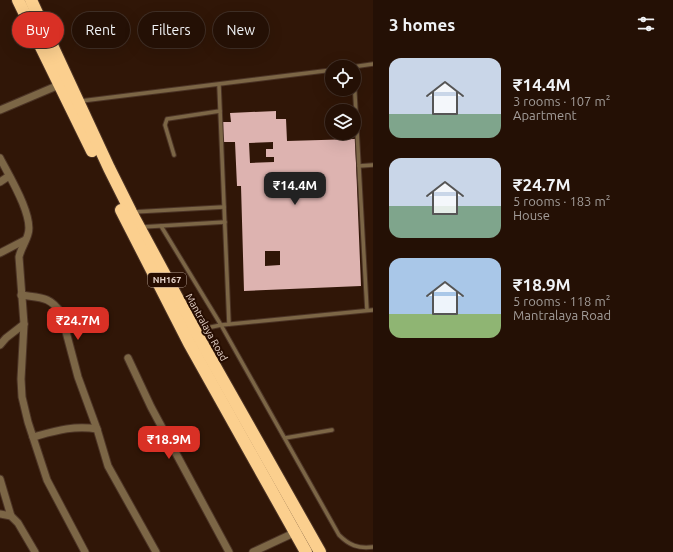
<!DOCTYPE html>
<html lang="en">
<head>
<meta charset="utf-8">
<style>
	:root { --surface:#241005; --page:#301e13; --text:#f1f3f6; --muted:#a39d9a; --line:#413027; --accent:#d93025 }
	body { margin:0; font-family:Ubuntu,sans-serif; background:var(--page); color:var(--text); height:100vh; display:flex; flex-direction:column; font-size:15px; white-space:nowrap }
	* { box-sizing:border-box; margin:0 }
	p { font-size:13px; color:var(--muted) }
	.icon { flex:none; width:22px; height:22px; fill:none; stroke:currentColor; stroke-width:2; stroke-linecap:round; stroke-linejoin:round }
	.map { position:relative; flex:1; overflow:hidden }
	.drawer { display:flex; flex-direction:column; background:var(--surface); width:300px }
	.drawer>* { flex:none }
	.hud { position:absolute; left:12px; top:12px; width:301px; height:36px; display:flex; gap:8px }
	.fabs { position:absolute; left:325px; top:60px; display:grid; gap:8px }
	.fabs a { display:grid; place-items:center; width:36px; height:36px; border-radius:50%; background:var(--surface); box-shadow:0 4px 16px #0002,0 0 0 1px var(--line); font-size:20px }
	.price { position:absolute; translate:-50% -34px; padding:0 9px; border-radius:8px; background:var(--accent); color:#fff; font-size:13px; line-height:26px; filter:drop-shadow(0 1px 2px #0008) }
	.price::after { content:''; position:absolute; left:50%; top:24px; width:12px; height:9px; margin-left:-6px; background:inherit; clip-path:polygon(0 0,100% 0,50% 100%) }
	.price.active { background:#222; color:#fff }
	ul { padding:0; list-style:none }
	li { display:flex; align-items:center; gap:12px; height:100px; padding:0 16px }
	li span { display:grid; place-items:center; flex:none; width:112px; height:80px; border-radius:12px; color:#555 }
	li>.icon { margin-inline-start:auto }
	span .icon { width:48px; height:48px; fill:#fffc; stroke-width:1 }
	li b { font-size:17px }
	h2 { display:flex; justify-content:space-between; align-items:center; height:48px; padding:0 16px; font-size:17px }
	.tag { padding:0 14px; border-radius:18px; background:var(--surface); box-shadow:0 4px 16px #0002,0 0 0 1px var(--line); font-size:14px; line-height:36px }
	.tag.active { background:var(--accent); color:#fff }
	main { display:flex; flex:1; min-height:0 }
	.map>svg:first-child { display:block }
	.building { fill:#ddb3b0; fill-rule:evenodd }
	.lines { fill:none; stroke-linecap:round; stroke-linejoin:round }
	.lane-casing { stroke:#4c3426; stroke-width:5.5 }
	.street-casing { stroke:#4c3426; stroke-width:9 }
	.highway-casing { stroke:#4c3426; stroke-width:14 }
	.lane { stroke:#7c6646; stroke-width:3.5 }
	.street { stroke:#7c6646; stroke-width:7 }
	.highway { stroke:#fbcf8e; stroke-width:12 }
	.labels { text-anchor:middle; stroke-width:4; stroke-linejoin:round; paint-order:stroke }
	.shield { fill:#260d01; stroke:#aa968b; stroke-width:1 }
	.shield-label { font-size:9px; font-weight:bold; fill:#e2d0c6 }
	.street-label { font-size:10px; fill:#e2d0c6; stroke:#260d01 }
</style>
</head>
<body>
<main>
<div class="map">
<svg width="373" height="552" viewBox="0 0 373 552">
	<rect width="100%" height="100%" fill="#301607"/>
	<path class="building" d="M276,111V119H286L287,141L355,139L361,286L244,291L241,186H237L235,142H223V122H231L230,113ZM273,142V149H266V157H274V162L250,163L249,143ZM265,251H280V265L265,266Z"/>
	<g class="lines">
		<defs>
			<g id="lane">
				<polyline points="352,67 373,64"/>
				<polyline points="354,77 367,310"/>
				<polyline points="219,85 229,324"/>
				<polyline points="81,101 332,70"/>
				<polyline points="174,155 165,125 167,119 220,111"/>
				<polyline points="359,166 373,165"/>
				<polyline points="133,212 224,207"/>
				<path d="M161,226L221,325L339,535C349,545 358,549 373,547"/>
				<polyline points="142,227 225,222"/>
				<polyline points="197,330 221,325 373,310"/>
				<polyline points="285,438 332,430"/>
			</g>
			<g id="street">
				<polyline points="0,110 59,85"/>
				<path d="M0,158C8,174 34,216 28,234C26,242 21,248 19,257L24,324L21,379L22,397L28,422L47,480L85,552"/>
				<polyline points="0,182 9,176"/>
				<polyline points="0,253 25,240"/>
				<path d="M21,295C40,298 50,296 61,313L78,377L97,429"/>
				<polyline points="0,345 6,338 24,324"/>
				<polyline points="128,358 151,407 229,552"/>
				<path d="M33,437C55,431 74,425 97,429L108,466L156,552"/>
				<polyline points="0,479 11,516"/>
				<polyline points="0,514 11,516 18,523 35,552"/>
				<polyline points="253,552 298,531"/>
			</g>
			<g id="highway">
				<polyline points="18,0 92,151"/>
				<polyline points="31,0 109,168 131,212 199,338 320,552"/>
				<polyline points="121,210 189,343 306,552"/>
			</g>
		</defs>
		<use href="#lane" class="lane-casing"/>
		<use href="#street" class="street-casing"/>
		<use href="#highway" class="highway-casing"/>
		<use href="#lane" class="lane"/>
		<use href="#street" class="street"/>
		<use href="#highway" class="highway"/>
	</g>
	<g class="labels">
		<rect class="shield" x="148" y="273" width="38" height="14" rx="3"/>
		<g class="shield-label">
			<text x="167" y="283">NH167</text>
		</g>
		<g class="street-label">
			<text transform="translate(207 327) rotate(61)" y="4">Mantralaya Road</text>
		</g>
	</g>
</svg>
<div class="fabs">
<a><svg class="icon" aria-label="locate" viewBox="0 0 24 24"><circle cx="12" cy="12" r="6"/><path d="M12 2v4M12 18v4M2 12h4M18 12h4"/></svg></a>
<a><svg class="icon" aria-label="layers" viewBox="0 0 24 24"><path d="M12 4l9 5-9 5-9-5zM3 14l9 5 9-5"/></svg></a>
</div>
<b class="price active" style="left:295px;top:206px">₹14.4M</b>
<b class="price" style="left:78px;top:341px">₹24.7M</b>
<b class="price" style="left:169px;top:460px">₹18.9M</b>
<div class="hud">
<a class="tag active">Buy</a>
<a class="tag">Rent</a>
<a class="tag">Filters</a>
<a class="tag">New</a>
</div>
</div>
<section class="drawer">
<h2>3 homes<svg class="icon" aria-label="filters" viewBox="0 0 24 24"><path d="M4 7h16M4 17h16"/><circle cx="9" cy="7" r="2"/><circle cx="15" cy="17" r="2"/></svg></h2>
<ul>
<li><span style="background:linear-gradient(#c9d6e8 70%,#7fa58c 0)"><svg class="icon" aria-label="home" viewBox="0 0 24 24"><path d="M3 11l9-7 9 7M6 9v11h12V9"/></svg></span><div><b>₹14.4M</b><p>3 rooms · 107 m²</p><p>Apartment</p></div></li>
<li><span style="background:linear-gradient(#c9d6e8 60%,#7fa58c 0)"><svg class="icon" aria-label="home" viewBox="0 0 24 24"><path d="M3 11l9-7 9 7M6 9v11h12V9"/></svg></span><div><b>₹24.7M</b><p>5 rooms · 183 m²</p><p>House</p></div></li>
<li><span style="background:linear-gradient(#a9c7e8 70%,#8fb573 0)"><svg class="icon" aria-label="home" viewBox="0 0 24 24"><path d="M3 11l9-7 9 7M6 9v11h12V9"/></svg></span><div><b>₹18.9M</b><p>5 rooms · 118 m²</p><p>Mantralaya Road</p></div></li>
</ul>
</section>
</main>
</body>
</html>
